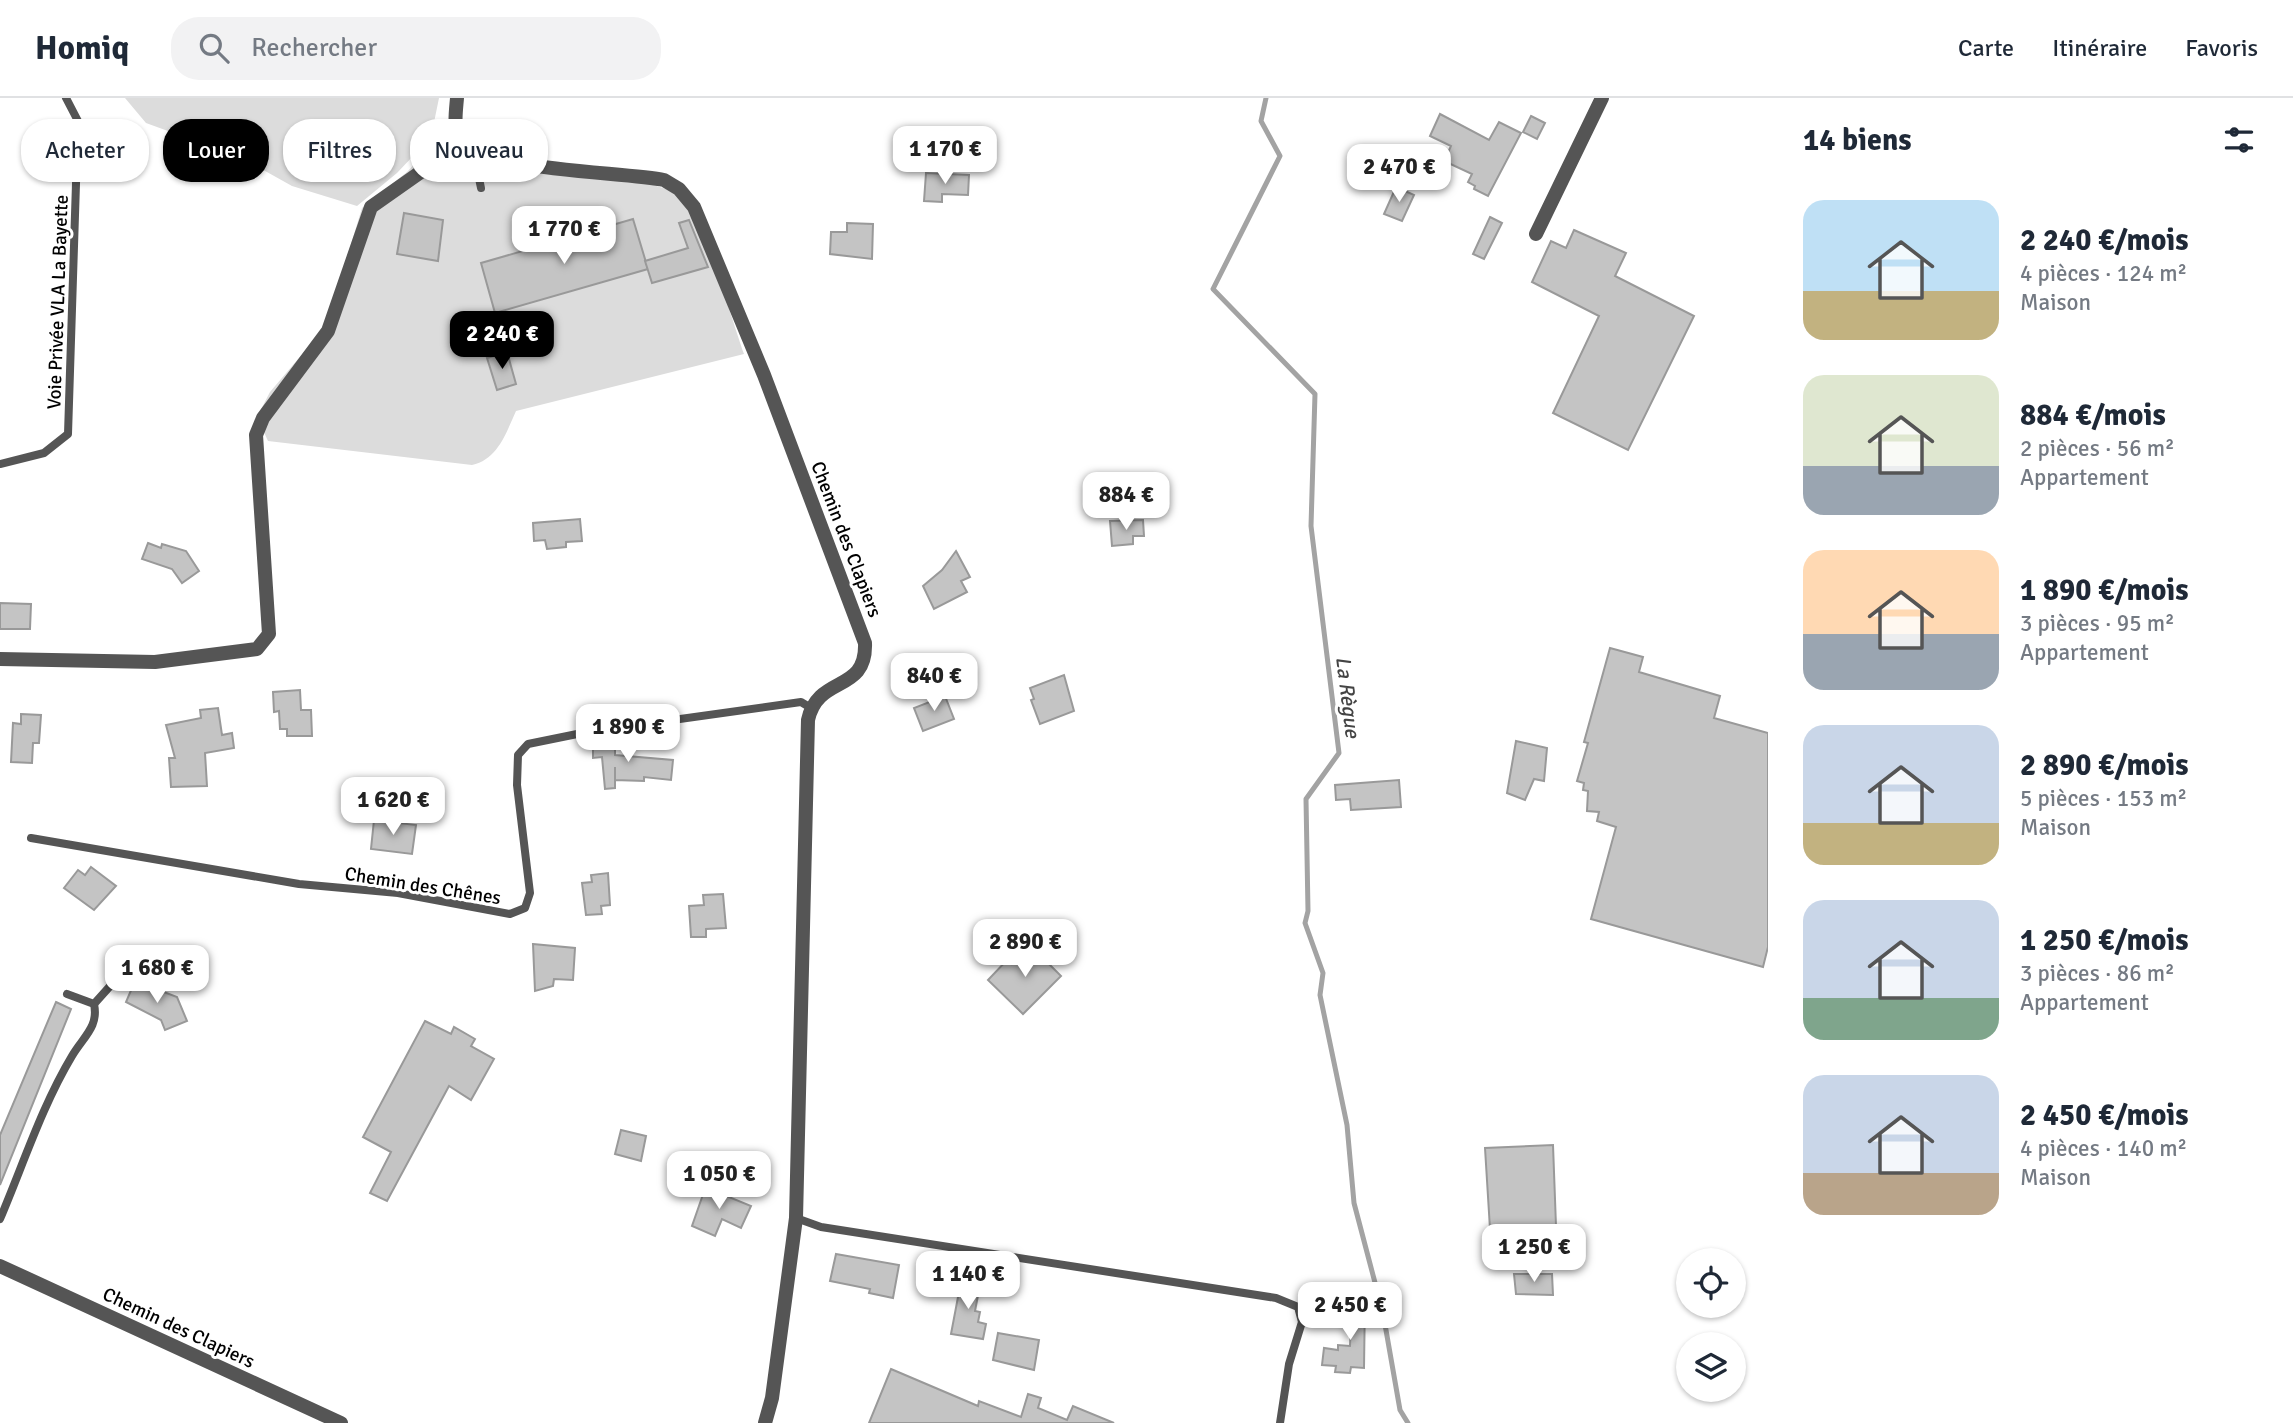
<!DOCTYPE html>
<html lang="fr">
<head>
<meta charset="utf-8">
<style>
	:root { --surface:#fff; --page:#f2f2f3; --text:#1f2937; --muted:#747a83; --line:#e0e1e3; --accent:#000 }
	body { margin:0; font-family:Signika,sans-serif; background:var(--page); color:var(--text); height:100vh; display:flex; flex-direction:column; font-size:26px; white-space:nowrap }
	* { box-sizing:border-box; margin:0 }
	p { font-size:23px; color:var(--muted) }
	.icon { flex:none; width:38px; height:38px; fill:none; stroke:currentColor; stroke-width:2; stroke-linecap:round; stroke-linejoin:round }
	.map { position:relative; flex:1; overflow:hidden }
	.drawer { display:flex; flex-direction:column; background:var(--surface); width:525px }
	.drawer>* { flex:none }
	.hud { position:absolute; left:21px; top:21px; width:665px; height:63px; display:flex; gap:14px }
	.tools { position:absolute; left:1676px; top:1150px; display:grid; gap:14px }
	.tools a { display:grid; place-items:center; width:70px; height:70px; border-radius:50%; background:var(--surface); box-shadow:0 2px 5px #0004; font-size:35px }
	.price { position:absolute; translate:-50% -60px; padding:0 16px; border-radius:14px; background:#fff; color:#222; font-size:23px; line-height:46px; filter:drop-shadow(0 2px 4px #0008) }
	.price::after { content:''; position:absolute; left:50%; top:42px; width:21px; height:16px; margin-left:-10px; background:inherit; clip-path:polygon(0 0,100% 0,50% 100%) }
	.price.selected { background:var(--accent); color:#fff }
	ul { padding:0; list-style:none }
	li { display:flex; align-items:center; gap:21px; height:175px; padding:0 35px }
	li span { display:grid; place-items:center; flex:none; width:196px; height:140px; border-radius:21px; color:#555 }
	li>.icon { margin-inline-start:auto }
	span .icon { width:84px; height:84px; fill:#fffc; stroke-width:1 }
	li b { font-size:30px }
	h2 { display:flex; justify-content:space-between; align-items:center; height:84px; padding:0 35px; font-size:30px }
	.chip { padding:0 24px; border-radius:28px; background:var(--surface); box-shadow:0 2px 5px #0004; font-size:24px; line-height:63px }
	.chip.selected { background:var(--accent); color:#fff }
	header { display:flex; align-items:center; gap:42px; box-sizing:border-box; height:98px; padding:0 35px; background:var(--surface); border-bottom:2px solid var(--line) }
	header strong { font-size:33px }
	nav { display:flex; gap:38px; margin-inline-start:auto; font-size:24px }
	.search { width:490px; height:63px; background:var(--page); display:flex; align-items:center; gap:18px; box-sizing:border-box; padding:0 24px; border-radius:28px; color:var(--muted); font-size:26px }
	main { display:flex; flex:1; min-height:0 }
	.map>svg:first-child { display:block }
	.green { fill:#dcdcdc }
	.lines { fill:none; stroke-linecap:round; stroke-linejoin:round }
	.stream { stroke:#a3a3a3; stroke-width:5 }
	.building { fill:#c4c4c4; stroke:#999; stroke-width:2 }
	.lane { stroke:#555; stroke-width:8 }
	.street { stroke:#555; stroke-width:14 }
	.labels { text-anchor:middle; stroke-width:6; stroke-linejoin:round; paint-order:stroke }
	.street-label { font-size:19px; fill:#000; stroke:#fff }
	.water-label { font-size:21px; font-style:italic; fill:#444; stroke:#fff }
</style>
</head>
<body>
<header>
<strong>Homiq</strong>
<div class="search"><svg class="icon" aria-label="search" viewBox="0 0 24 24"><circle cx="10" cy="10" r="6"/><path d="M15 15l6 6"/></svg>Rechercher</div>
<nav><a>Carte</a><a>Itinéraire</a><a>Favoris</a></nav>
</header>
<main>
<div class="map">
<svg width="1768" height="1325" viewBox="0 0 1768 1325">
	<rect width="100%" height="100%" fill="#fff"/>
	<g class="green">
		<polygon points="125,0 439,0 431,39 397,75 357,108 292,88 242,60 146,25"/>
		<path d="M447,31V56L469,62C509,69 656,77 679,98C704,123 731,219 744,256L516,313C506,335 498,361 472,367L268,343L257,319L270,294L326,228L362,110L407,74Z"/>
	</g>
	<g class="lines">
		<polyline class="stream" points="1266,0 1261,23 1280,58 1213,191 1315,296 1311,428 1339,655 1306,701 1308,813 1305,825 1323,875 1320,897 1347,1027 1354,1105 1383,1215 1400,1312 1408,1325"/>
	</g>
	<g class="building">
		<polygon points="1440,16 1489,42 1499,24 1521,35 1488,98 1474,91 1475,88 1468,84 1472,76 1444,63 1451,48 1430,38"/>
		<polygon points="1531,18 1545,25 1537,41 1523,34"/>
		<polygon points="926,75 969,77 968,97 942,96 942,104 924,103"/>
		<polygon points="1396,89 1414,97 1402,123 1384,116"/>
		<polygon points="404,115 443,122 438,163 397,156"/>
		<polygon points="1490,119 1502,125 1484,161 1473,156"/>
		<polygon points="633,121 648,171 495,215 481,165"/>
		<polygon points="689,122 708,169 652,185 645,163 688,150 679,125"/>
		<polygon points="847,125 873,126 872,161 830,156 831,134 847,134"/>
		<polygon points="1574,132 1626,155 1615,178 1694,218 1628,352 1553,315 1599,218 1532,184 1551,143 1566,150"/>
		<polygon points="507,254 516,286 497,292 487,260"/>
		<polygon points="580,421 582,443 566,444 566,449 547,451 545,442 534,443 533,425"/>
		<polygon points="1143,422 1144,438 1133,438 1133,446 1112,448 1110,423"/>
		<polygon points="148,445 161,450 162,446 186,453 199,473 182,485 172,471 142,461"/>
		<polygon points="956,453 970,479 961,483 967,494 934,511 923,488 942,472"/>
		<polygon points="0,505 31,506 30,531 0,531"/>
		<polygon points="1610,550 1643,559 1639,574 1720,598 1714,620 1768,635 1768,849 1763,869 1591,821 1616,729 1597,723 1599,714 1587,713 1588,693 1583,692 1584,685 1577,683 1588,645 1584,644"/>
		<polygon points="1064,577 1074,613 1040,626 1031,602 1034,601 1030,590"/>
		<polygon points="300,592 301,612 311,612 312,638 287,638 287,631 280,631 279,613 274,614 273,594"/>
		<polygon points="945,598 954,621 923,633 914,610"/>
		<polygon points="218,610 222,637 232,635 234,650 205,655 207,688 171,689 169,660 175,660 166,627 201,620 200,612"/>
		<polygon points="21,616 41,617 39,645 33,645 32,665 11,664 13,625 21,626"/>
		<polygon points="615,637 615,657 673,662 671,682 644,679 644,683 615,682 615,669 615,690 605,691 602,659 593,660 593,640"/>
		<polygon points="1516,643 1547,650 1544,683 1534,681 1525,702 1507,695"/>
		<polygon points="1399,682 1401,709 1351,712 1350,701 1336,702 1335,687"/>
		<polygon points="374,722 416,727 412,756 371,751"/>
		<polygon points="91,769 116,788 94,812 64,790 78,772 85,777"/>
		<polygon points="608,775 610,807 601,808 602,816 586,817 582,785 592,784 591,777"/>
		<polygon points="723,796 726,830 706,831 706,839 691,839 689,808 704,807 703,797"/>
		<polygon points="533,846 575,850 573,882 554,881 553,888 535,893"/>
		<polygon points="1031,848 1061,878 1023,916 988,882 1008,861 1012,866"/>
		<polygon points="135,883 177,899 187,923 165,932 161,922 126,904"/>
		<polygon points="56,904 71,911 0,1087 0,1037"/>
		<polygon points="425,923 451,936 454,929 475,941 471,948 494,961 471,1002 449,988 387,1103 370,1095 391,1054 363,1039"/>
		<polygon points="621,1032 646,1038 641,1063 615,1056"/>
		<polygon points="1553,1047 1556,1128 1490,1131 1485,1050"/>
		<polygon points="707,1085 721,1090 719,1095 751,1108 741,1130 722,1121 715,1138 692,1128"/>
		<polygon points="836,1156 899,1167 893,1200 869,1195 870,1191 830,1183"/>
		<polygon points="1514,1176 1552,1176 1553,1197 1516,1196"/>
		<polygon points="962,1178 981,1182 975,1213 980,1214 978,1224 986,1226 983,1241 951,1236"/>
		<polygon points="1352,1198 1365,1199 1364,1270 1351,1269 1350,1275 1335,1274 1336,1268 1322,1267 1324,1250 1338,1252 1338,1247 1350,1248"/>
		<polygon points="998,1235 1039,1242 1034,1272 993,1262"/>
		<polygon points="891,1271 978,1308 979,1303 1021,1319 1028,1296 1041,1300 1038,1310 1067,1322 1073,1308 1114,1325 869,1325"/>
	</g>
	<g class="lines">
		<g class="lane">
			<polyline points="474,57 481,90"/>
			<polyline points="0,366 44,355 68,336 78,23 66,0"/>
			<polyline points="31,740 299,786 398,795 510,816 525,810 530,795 517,687 518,657 528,646 587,634 801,604 811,610"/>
			<polyline points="94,906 129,867"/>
			<polyline points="796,1120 821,1129 1276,1200 1298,1209 1302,1224 1289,1266 1280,1325"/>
			<path d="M0,1121C23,1067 42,1008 72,958C83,939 99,929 94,906L67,896"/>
		</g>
		<g class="street">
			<path d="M457,0C456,13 453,31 460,43C476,72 626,74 664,82L679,91L694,109L764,277L865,545C867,596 818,576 808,622L796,1120L772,1300L765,1325"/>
			<polyline points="1536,136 1602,0"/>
			<polyline points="0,561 155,564 257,551 269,536 256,337 263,320 328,233 371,109 425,71 456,31"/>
			<polyline points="0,1168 341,1325"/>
		</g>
	</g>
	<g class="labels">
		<g class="street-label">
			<text transform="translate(57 204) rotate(-88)" y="7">Voie Privée VLA La Bayette</text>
			<text transform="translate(847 441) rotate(69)" y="7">Chemin des Clapiers</text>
			<text transform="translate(423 787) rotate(9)" y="7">Chemin des Chênes</text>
			<text transform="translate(179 1229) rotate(25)" y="7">Chemin des Clapiers</text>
		</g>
		<g class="water-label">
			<text transform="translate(1348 599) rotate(83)" y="7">La Règue</text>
		</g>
	</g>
</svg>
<div class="tools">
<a><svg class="icon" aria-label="locate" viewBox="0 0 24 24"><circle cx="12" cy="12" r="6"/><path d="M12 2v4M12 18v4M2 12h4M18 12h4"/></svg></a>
<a><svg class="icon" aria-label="layers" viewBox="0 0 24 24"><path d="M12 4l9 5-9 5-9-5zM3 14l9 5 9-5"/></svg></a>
</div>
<b class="price" style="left:945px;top:88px">1 170 €</b>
<b class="price" style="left:1399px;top:106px">2 470 €</b>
<b class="price" style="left:564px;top:168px">1 770 €</b>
<b class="price selected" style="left:502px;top:273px">2 240 €</b>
<b class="price" style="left:1126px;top:434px">884 €</b>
<b class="price" style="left:934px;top:615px">840 €</b>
<b class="price" style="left:628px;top:666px">1 890 €</b>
<b class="price" style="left:393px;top:739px">1 620 €</b>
<b class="price" style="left:1025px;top:881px">2 890 €</b>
<b class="price" style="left:157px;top:907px">1 680 €</b>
<b class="price" style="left:719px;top:1113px">1 050 €</b>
<b class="price" style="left:1534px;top:1186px">1 250 €</b>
<b class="price" style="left:968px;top:1213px">1 140 €</b>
<b class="price" style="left:1350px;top:1244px">2 450 €</b>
<div class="hud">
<a class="chip">Acheter</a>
<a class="chip selected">Louer</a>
<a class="chip">Filtres</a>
<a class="chip">Nouveau</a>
</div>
</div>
<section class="drawer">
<h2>14 biens<svg class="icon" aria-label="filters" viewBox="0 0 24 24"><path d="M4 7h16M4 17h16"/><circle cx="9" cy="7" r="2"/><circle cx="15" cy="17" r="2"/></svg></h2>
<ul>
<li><span style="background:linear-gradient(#bfe0f5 65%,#c2b280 0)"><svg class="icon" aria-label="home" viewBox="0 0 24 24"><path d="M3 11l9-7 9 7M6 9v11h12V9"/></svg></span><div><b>2 240 €/mois</b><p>4 pièces · 124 m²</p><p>Maison</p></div></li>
<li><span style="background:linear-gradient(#dfe7d0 65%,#9aa5b1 0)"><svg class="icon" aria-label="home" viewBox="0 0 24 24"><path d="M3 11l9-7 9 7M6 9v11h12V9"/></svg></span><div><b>884 €/mois</b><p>2 pièces · 56 m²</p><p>Appartement</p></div></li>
<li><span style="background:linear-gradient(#ffd9b3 60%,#9aa5b1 0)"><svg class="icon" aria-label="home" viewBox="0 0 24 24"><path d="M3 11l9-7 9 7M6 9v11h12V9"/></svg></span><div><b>1 890 €/mois</b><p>3 pièces · 95 m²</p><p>Appartement</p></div></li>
<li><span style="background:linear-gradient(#c9d6e8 70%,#c2b280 0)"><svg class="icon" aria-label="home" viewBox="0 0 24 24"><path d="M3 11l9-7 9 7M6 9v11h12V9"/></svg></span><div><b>2 890 €/mois</b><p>5 pièces · 153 m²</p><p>Maison</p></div></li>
<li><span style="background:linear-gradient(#c9d6e8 70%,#7fa58c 0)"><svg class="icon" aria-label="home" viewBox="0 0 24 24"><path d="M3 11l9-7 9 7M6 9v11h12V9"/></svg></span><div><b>1 250 €/mois</b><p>3 pièces · 86 m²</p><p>Appartement</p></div></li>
<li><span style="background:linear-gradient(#c9d6e8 70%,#b9a48a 0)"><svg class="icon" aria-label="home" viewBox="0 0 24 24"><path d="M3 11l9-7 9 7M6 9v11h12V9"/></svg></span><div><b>2 450 €/mois</b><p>4 pièces · 140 m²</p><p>Maison</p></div></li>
</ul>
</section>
</main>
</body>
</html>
